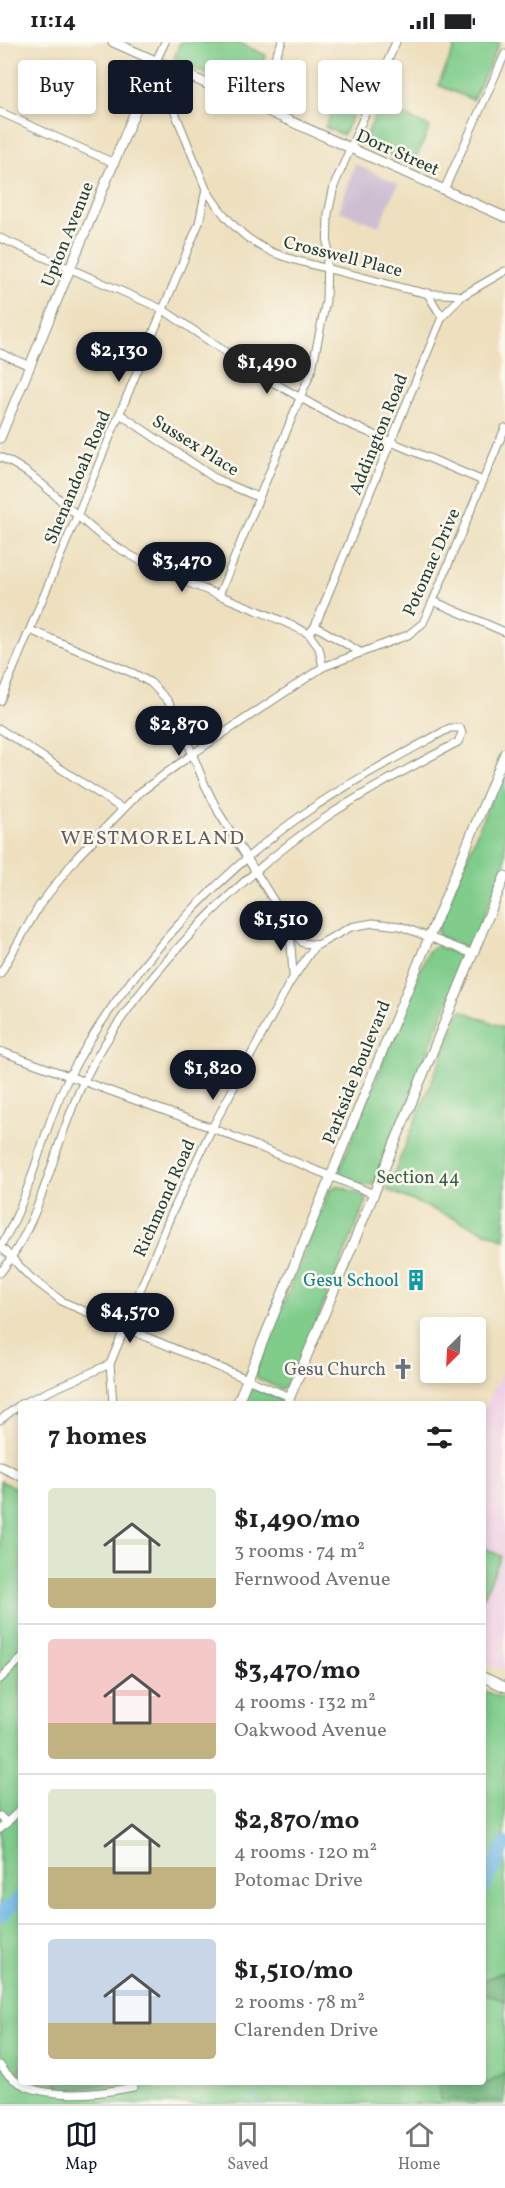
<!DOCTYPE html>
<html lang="en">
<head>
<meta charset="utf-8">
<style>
	:root { --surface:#fff; --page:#f2f2f2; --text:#202124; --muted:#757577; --line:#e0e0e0; --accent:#111827 }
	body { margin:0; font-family:Vollkorn,serif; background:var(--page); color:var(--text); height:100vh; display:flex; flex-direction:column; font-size:22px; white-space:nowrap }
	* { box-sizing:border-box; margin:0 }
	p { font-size:20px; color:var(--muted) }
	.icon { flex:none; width:33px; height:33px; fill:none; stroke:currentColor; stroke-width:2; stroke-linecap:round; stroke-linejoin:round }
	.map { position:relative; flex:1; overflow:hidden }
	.sheet { position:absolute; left:18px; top:1359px; width:468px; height:684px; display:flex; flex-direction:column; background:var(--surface); border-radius:6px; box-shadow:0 3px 9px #0003 }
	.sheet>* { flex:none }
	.top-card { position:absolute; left:18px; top:18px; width:470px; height:54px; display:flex; gap:12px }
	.needle { width:39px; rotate:204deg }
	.fabs { position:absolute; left:420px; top:1275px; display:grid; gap:12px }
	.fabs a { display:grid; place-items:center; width:66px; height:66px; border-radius:6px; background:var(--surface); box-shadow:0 3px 9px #0003; font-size:30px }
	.price { position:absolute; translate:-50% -51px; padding:0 14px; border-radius:21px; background:var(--accent); color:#fff; font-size:20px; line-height:39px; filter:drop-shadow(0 2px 3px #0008) }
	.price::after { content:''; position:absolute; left:50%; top:36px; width:18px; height:14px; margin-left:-9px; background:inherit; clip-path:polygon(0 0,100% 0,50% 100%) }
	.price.on { background:#222; color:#fff }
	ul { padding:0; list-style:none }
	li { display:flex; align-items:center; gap:18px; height:150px; padding:0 30px }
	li+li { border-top:2px solid var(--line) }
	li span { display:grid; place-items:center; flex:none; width:168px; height:120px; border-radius:6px; color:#555 }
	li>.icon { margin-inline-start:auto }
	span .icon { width:72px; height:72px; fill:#fffc; stroke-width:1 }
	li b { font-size:26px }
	h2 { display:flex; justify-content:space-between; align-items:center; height:72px; padding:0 30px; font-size:26px }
	.pill { padding:0 21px; border-radius:6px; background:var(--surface); box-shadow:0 3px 9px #0003; font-size:21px; line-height:54px }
	.pill.on { background:var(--accent); color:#fff }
	.status { display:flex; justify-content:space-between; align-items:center; height:42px; padding:0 30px; background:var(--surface); direction:ltr }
	.status svg { height:16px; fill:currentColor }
	.dock { display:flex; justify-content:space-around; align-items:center; height:84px; border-top:2px solid var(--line); background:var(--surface); font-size:16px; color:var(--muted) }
	.dock a { display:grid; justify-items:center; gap:3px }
	.dock .on { color:var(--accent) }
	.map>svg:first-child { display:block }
	.built { fill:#efd0e5 }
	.industrial { fill:#cdbed2 }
	.green { fill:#7fcc8b; stroke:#4f8460; stroke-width:1.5 }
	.forest { fill:#67b077; stroke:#437656; stroke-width:1.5 }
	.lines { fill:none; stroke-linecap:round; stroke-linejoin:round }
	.stream { stroke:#6fb6e6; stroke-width:2 }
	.river { stroke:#6fb6e6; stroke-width:14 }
	.street-casing { stroke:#868e7a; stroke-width:9 }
	.secondary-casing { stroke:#868e7a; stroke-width:11 }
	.street { stroke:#fff; stroke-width:7 }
	.secondary { stroke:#fff; stroke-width:9 }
	.labels { text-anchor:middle; stroke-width:5; stroke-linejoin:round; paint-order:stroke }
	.street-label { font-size:18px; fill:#1f3d34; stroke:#fbf7ec }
	.park-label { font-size:18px; fill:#37614a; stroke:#fbf7ec }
	.culture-label { font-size:18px; fill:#0d838f; stroke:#fbf7ec; text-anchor:end }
	.worship-label { font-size:18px; fill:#5b616d; stroke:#fbf7ec; text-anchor:end }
	.neighbourhood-label { font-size:20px; letter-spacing:1.5px; fill:#5d5b5d; stroke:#fbf7ec }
</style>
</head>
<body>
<div class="status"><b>11:14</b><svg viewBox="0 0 49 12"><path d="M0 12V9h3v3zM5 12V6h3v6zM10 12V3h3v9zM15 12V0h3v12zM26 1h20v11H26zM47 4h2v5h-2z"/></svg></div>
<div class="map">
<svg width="505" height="2062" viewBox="0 0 505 2062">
	<rect width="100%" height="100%" fill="#fbf7ec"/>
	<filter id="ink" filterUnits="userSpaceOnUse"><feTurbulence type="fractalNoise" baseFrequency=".0167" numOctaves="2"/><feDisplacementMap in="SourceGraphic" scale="12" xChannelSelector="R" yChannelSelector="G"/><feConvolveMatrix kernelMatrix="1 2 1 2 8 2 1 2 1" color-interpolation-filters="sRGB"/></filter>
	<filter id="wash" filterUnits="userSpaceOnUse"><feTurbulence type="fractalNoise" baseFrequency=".008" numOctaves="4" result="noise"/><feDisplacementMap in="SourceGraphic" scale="24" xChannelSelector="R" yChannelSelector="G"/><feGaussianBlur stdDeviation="1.35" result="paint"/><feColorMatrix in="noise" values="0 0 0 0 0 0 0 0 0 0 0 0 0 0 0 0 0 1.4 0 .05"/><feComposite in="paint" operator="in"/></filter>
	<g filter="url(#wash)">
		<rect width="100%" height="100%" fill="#eee0bf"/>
		<polygon class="built" points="505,1321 505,1629 483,1619 483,1372"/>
		<polygon class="industrial" points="355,122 398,142 379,184 339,169"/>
		<g class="green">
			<polygon points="180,0 237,0 266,13 248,51 174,17"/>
			<polygon points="457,0 500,0 473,58 438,43"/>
			<polygon points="342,47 361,56 343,93 325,85"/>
			<polygon points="380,63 430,85 413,123 363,101"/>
			<polygon points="505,723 505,822 472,902 465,905 439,894 437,888"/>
			<path d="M436,904L464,914L465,918L374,1142C364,1146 344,1138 339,1129L428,909Z"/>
			<polygon points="461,968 505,986 505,1198 387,1148"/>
			<polygon points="337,1143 364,1154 367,1158 290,1343 281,1347 258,1337 255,1331 330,1148"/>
			<polygon points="254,1346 278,1355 282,1362 242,1362 247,1350"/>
			<polygon points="0,1439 21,1448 21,2040 483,2040 483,1648 505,1657 505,2062 0,2062"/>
			<polygon points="483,1505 501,1514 483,1557"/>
		</g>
		<g class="forest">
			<polygon points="505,1929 505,1959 486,1952 483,1954 483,1938"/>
			<polygon points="505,2031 505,2059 440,2058 438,2040 483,2039 488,2041"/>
			<polygon points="56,2040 128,2040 61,2049"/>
		</g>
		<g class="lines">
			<polyline class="stream" points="255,2053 261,2062"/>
			<g class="river">
				<polyline points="483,1846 505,1802"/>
				<polyline points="0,1873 21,1856"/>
			</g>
		</g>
	</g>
	<g filter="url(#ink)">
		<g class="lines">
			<defs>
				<g id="street">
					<polyline points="253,64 282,0"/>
					<polyline points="0,70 114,121"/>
					<path d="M206,147C245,211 278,214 345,231C372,237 398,246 425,251C437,253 449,251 462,254"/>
					<polyline points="444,148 505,12"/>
					<polyline points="0,196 162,267 258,332 342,379 483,439"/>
					<polyline points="427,251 442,275"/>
					<polyline points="0,311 30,324"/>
					<polyline points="120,372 216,437 258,455"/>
					<path d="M0,415C46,435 77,481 120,507C179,543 248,560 309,592L319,606L323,625"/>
					<polyline points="219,553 312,327 326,259 328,172 334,144 396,0"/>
					<polyline points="433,559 505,590"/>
					<polyline points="315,584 360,610"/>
					<polyline points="30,588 135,632 151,641 168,659 179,679 205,743 219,771 290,885 303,901 318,903"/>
					<polyline points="309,592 315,584 442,275 462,254 505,229"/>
					<polyline points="0,659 199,181 206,147 155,21 165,0"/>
					<polyline points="0,687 121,766"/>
					<polyline points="290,888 293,933"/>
					<polyline points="0,932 39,864 77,815 139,751 191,713 323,625 408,593 423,581 433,559 505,386"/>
					<polyline points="0,1009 212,1086 374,1152"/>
					<polyline points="0,1204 30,1235 63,1260 290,1355"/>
					<path d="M0,1205C33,1152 41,1088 70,1033C122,935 214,834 305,771C351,739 401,713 450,686H460L462,691L458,700C415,723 372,745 331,772C239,833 132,941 83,1041C53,1103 43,1179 0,1231"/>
					<polyline points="110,1322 113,1362"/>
					<polyline points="21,1362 110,1322 170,1175 212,1086 289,942 314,905 351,885 373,881 400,884 473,912"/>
					<polyline points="0,1378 21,1362"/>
					<polyline points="0,1637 21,1617"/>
					<polyline points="0,1774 7,1781"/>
					<polyline points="0,1787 21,1767"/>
					<path d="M0,2023C24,2062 93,2053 134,2045"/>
				</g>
				<g id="secondary">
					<polyline points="113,0 505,175"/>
					<polyline points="0,396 155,21"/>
					<polyline points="237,1362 505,711"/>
					<polyline points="287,1362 505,834"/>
					<polyline points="0,1424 21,1434"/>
					<polyline points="483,1635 505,1645"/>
				</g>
			</defs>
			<use href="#street" class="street-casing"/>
			<use href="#secondary" class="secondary-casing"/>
			<use href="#street" class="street"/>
			<use href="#secondary" class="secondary"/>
		</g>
	</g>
	<defs>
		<symbol id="building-bare" viewBox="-9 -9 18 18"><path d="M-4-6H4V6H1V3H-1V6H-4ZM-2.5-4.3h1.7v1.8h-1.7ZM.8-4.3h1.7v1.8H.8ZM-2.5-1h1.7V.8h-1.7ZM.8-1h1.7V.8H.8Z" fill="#0f9aa8" stroke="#fbf7ec" stroke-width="2.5" paint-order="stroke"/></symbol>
		<symbol id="church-bare" viewBox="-9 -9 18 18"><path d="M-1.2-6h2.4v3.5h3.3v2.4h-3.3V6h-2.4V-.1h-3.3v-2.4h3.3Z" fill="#6b7280" stroke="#fbf7ec" stroke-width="2.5" paint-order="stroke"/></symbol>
	</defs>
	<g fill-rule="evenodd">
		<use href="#building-bare" x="401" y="1223" width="30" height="30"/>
		<use href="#church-bare" x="388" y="1312" width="30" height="30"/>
	</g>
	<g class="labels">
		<g class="street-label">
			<text transform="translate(398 110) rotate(24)" y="6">Dorr Street</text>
			<text transform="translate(67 192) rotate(-68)" y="6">Upton Avenue</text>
			<text transform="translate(343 214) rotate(14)" y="6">Crosswell Place</text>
			<text transform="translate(378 392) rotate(-68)" y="6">Addington Road</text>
			<text transform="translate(196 403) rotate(32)" y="6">Sussex Place</text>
			<text transform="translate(77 435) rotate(-67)" y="6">Shenandoah Road</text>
			<text transform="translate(431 520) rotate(-66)" y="6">Potomac Drive</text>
			<text transform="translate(356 1030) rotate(-68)" y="6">Parkside Boulevard</text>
			<text transform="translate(164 1156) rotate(-66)" y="6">Richmond Road</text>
		</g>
		<g class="park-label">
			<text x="418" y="1141">Section 44</text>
		</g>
		<g class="culture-label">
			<text x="399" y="1244">Gesu School</text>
		</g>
		<g class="worship-label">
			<text x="386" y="1333">Gesu Church</text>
		</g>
		<g class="neighbourhood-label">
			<text x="153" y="802">WESTMORELAND</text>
		</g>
	</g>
</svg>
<div class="fabs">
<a><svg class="needle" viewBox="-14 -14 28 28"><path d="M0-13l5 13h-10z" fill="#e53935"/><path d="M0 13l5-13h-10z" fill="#757577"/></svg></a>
</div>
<b class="price" style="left:119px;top:341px">$2,130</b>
<b class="price on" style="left:267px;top:353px">$1,490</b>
<b class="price" style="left:182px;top:551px">$3,470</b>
<b class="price" style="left:179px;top:715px">$2,870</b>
<b class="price" style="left:281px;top:910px">$1,510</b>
<b class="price" style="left:213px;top:1059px">$1,820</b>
<b class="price" style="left:130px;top:1302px">$4,570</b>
<div class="top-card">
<a class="pill">Buy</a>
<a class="pill on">Rent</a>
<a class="pill">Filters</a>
<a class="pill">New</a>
</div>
<section class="sheet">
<h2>7 homes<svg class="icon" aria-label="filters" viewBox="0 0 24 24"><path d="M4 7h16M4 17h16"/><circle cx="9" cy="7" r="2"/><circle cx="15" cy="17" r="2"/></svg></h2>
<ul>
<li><span style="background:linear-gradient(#dfe7d0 75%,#c2b280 0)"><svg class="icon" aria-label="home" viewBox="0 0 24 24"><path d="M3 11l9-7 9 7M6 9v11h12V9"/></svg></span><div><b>$1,490/mo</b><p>3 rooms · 74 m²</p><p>Fernwood Avenue</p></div></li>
<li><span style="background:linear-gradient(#f6c9c9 70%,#c2b280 0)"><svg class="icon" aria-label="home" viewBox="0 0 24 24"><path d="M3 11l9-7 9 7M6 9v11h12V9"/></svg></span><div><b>$3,470/mo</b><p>4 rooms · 132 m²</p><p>Oakwood Avenue</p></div></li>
<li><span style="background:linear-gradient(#dfe7d0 65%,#c2b280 0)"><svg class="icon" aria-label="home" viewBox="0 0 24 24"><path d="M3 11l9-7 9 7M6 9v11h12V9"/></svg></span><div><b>$2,870/mo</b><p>4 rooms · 120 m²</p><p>Potomac Drive</p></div></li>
<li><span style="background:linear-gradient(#c9d6e8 70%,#c2b280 0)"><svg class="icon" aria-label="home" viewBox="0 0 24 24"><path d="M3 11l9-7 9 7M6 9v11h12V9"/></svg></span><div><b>$1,510/mo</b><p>2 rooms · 78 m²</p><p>Clarenden Drive</p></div></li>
</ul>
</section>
</div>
<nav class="dock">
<a class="on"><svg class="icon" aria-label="map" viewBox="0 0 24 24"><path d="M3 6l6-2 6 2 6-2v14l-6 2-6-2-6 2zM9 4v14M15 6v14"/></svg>Map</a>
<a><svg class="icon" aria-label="saved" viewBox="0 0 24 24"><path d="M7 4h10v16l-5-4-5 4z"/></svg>Saved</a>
<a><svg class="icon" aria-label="home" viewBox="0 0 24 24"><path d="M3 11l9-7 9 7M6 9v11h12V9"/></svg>Home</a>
</nav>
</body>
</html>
